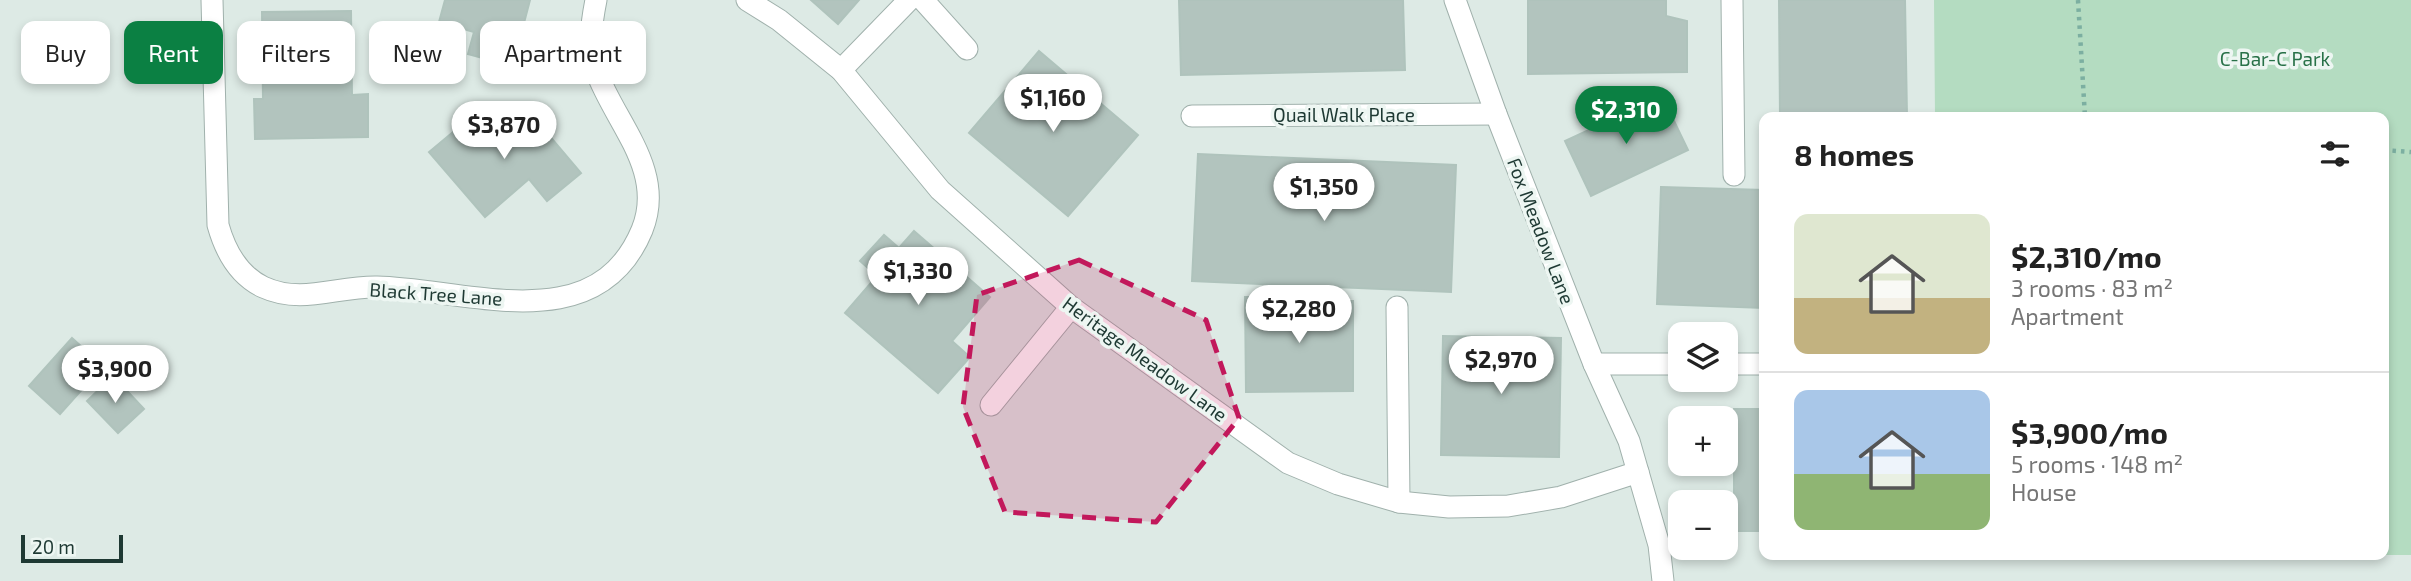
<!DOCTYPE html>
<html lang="en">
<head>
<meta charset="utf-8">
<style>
	:root { --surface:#fff; --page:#f6f6f6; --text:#222; --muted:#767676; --line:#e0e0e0; --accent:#0b8043 }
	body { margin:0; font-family:"Exo 2",sans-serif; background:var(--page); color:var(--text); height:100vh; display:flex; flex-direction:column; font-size:26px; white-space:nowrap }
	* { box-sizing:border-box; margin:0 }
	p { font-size:23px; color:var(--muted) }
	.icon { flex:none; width:38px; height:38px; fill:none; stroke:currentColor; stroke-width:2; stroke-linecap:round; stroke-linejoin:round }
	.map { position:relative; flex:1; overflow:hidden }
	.details { position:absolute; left:1759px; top:112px; width:630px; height:448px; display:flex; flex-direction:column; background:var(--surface); border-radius:14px; box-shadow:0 4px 10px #0003 }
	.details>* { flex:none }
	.banner { position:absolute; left:21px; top:21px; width:665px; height:63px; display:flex; gap:14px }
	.controls { position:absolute; left:1668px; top:322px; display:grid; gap:14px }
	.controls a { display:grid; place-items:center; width:70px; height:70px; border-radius:14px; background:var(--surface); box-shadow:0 4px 10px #0003; font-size:35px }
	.scale { position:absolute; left:21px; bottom:18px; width:102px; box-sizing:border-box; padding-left:7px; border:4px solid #1e3933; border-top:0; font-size:19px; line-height:24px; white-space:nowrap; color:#1e3933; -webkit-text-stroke:5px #edf6f2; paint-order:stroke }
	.price { position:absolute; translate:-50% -60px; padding:0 16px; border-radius:24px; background:#fff; color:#222; font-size:23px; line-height:46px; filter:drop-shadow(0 2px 4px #0008) }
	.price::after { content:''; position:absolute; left:50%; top:42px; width:21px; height:16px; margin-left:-10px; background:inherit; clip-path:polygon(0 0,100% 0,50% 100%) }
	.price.active { background:var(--accent); color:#fff }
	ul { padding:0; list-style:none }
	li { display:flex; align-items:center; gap:21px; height:175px; padding:0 35px }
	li+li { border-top:2px solid var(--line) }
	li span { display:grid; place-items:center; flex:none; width:196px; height:140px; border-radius:14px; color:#555 }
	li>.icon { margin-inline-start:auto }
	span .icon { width:84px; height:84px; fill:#fffc; stroke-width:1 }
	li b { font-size:30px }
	h2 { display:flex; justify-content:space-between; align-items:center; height:84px; padding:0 35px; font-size:30px }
	.tag { padding:0 24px; border-radius:14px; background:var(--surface); box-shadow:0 4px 10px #0003; font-size:24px; line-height:63px }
	.tag.active { background:var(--accent); color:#fff }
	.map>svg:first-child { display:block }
	.green { fill:#b4dcc1 }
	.building { fill:#b2c4be; stroke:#afc3bc; stroke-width:2 }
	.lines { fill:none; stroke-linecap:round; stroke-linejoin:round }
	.minor-casing { stroke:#a0b1ac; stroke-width:23 }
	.path { stroke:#7cafa1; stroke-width:4.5; stroke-dasharray:3.5 5; stroke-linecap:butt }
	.minor { stroke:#fff; stroke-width:21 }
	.marked { fill:#c2185b; fill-opacity:0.2; stroke:#c2185b; stroke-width:5; stroke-dasharray:14 9; stroke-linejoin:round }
	.labels { text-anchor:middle; stroke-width:7; stroke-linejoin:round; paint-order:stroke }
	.park-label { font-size:19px; fill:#287148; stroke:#edf6f2 }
	.street-label { font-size:19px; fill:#1e3933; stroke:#edf6f2 }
</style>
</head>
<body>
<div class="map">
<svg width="2411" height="581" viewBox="0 0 2411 581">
	<rect width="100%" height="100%" fill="#ddeae5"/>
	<polygon class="green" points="1934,0 2411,0 2411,555 2377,555 2384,555 2384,117 1935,117"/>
	<g class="building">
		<polygon points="445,0 530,0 524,23 536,26 523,69 468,54 474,32 439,22"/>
		<polygon points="811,0 859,0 838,24"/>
		<polygon points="1179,0 1403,0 1405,70 1181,75"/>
		<polygon points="1528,0 1666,0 1666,16 1687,21 1687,72 1528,74"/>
		<polygon points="1779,0 1905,0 1907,117 1780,117"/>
		<polygon points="351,11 352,95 368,94 368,137 255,139 254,99 263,99 262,12"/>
		<polygon points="1039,51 1138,135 1068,216 969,133"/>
		<polygon points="1662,96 1688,150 1591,196 1565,141"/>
		<polygon points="525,107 581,173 547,201 529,179 485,217 429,152 470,118 488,139"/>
		<polygon points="1198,154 1456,165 1451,292 1192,281"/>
		<polygon points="1661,187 1764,190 1764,308 1657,304"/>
		<polygon points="914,231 990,297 952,341 970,357 938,393 845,313 877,276 860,261 884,235 899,248"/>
		<polygon points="1322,296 1322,301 1353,301 1353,391 1246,392 1245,297"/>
		<polygon points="1443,336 1561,338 1559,457 1441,455"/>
		<polygon points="72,338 103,366 60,414 29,386"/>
		<polygon points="113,376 144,409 118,433 87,401"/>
		<rect x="1734" y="409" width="30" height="122"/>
	</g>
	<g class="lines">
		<defs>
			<g id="minor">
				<path d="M212,0L218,225C225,250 238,275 263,287C302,305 337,286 377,287C468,289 596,341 642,230C666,171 616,124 597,73C588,48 591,25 596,0"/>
				<polyline points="747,0 779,20 841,70 940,190 1071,307 1288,463 1338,484 1399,502 1449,507 1508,506 1561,497 1638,472"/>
				<polyline points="923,0 967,49"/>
				<polyline points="1455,0 1496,114 1594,364 1629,441 1659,545 1663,581"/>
				<polyline points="1732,0 1734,175"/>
				<polyline points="841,70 909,0"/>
				<polyline points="1192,116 1496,114"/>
				<polyline points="1397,307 1399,502"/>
				<polyline points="1594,364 1680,364"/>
				<polyline points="1726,364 1764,364"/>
				<polyline points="991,405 1071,307"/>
			</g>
		</defs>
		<use href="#minor" class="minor-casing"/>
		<g class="path">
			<polyline points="2078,0 2085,117"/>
			<polyline points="2384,150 2411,152"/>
		</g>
		<use href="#minor" class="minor"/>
	</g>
	<path class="marked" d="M1079,260L1206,320L1239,418L1156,522L1005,512L963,407L977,295Z"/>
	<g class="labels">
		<g class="park-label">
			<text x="2275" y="66">C-Bar-C Park</text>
		</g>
		<g class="street-label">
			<text x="1344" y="122">Quail Walk Place</text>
			<text transform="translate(1541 231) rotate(69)" y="7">Fox Meadow Lane</text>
			<text transform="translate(436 294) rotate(4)" y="7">Black Tree Lane</text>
			<text transform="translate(1145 359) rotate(36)" y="7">Heritage Meadow Lane</text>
		</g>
	</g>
</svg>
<div class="controls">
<a><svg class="icon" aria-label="layers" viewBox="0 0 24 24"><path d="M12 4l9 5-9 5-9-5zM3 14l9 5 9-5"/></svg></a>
<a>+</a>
<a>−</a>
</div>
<div class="scale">20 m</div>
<b class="price" style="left:1053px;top:134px">$1,160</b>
<b class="price active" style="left:1626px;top:146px">$2,310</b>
<b class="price" style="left:504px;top:161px">$3,870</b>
<b class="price" style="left:1324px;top:223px">$1,350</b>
<b class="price" style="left:918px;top:307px">$1,330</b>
<b class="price" style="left:1299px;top:345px">$2,280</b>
<b class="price" style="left:1501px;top:396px">$2,970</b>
<b class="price" style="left:115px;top:405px">$3,900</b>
<div class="banner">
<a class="tag">Buy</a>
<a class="tag active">Rent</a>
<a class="tag">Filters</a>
<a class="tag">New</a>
<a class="tag">Apartment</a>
</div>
<section class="details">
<h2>8 homes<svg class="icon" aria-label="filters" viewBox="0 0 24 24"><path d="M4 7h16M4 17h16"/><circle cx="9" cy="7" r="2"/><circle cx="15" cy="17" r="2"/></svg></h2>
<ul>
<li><span style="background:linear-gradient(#dfe7d0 60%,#c2b280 0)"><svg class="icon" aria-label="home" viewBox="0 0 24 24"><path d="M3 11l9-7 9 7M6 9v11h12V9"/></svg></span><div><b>$2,310/mo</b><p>3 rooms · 83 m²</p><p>Apartment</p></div></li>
<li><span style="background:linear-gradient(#a9c7e8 60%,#8fb573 0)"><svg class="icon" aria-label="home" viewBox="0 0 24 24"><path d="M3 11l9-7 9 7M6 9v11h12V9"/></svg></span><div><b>$3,900/mo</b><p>5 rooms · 148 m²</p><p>House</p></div></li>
</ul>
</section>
</div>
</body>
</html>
